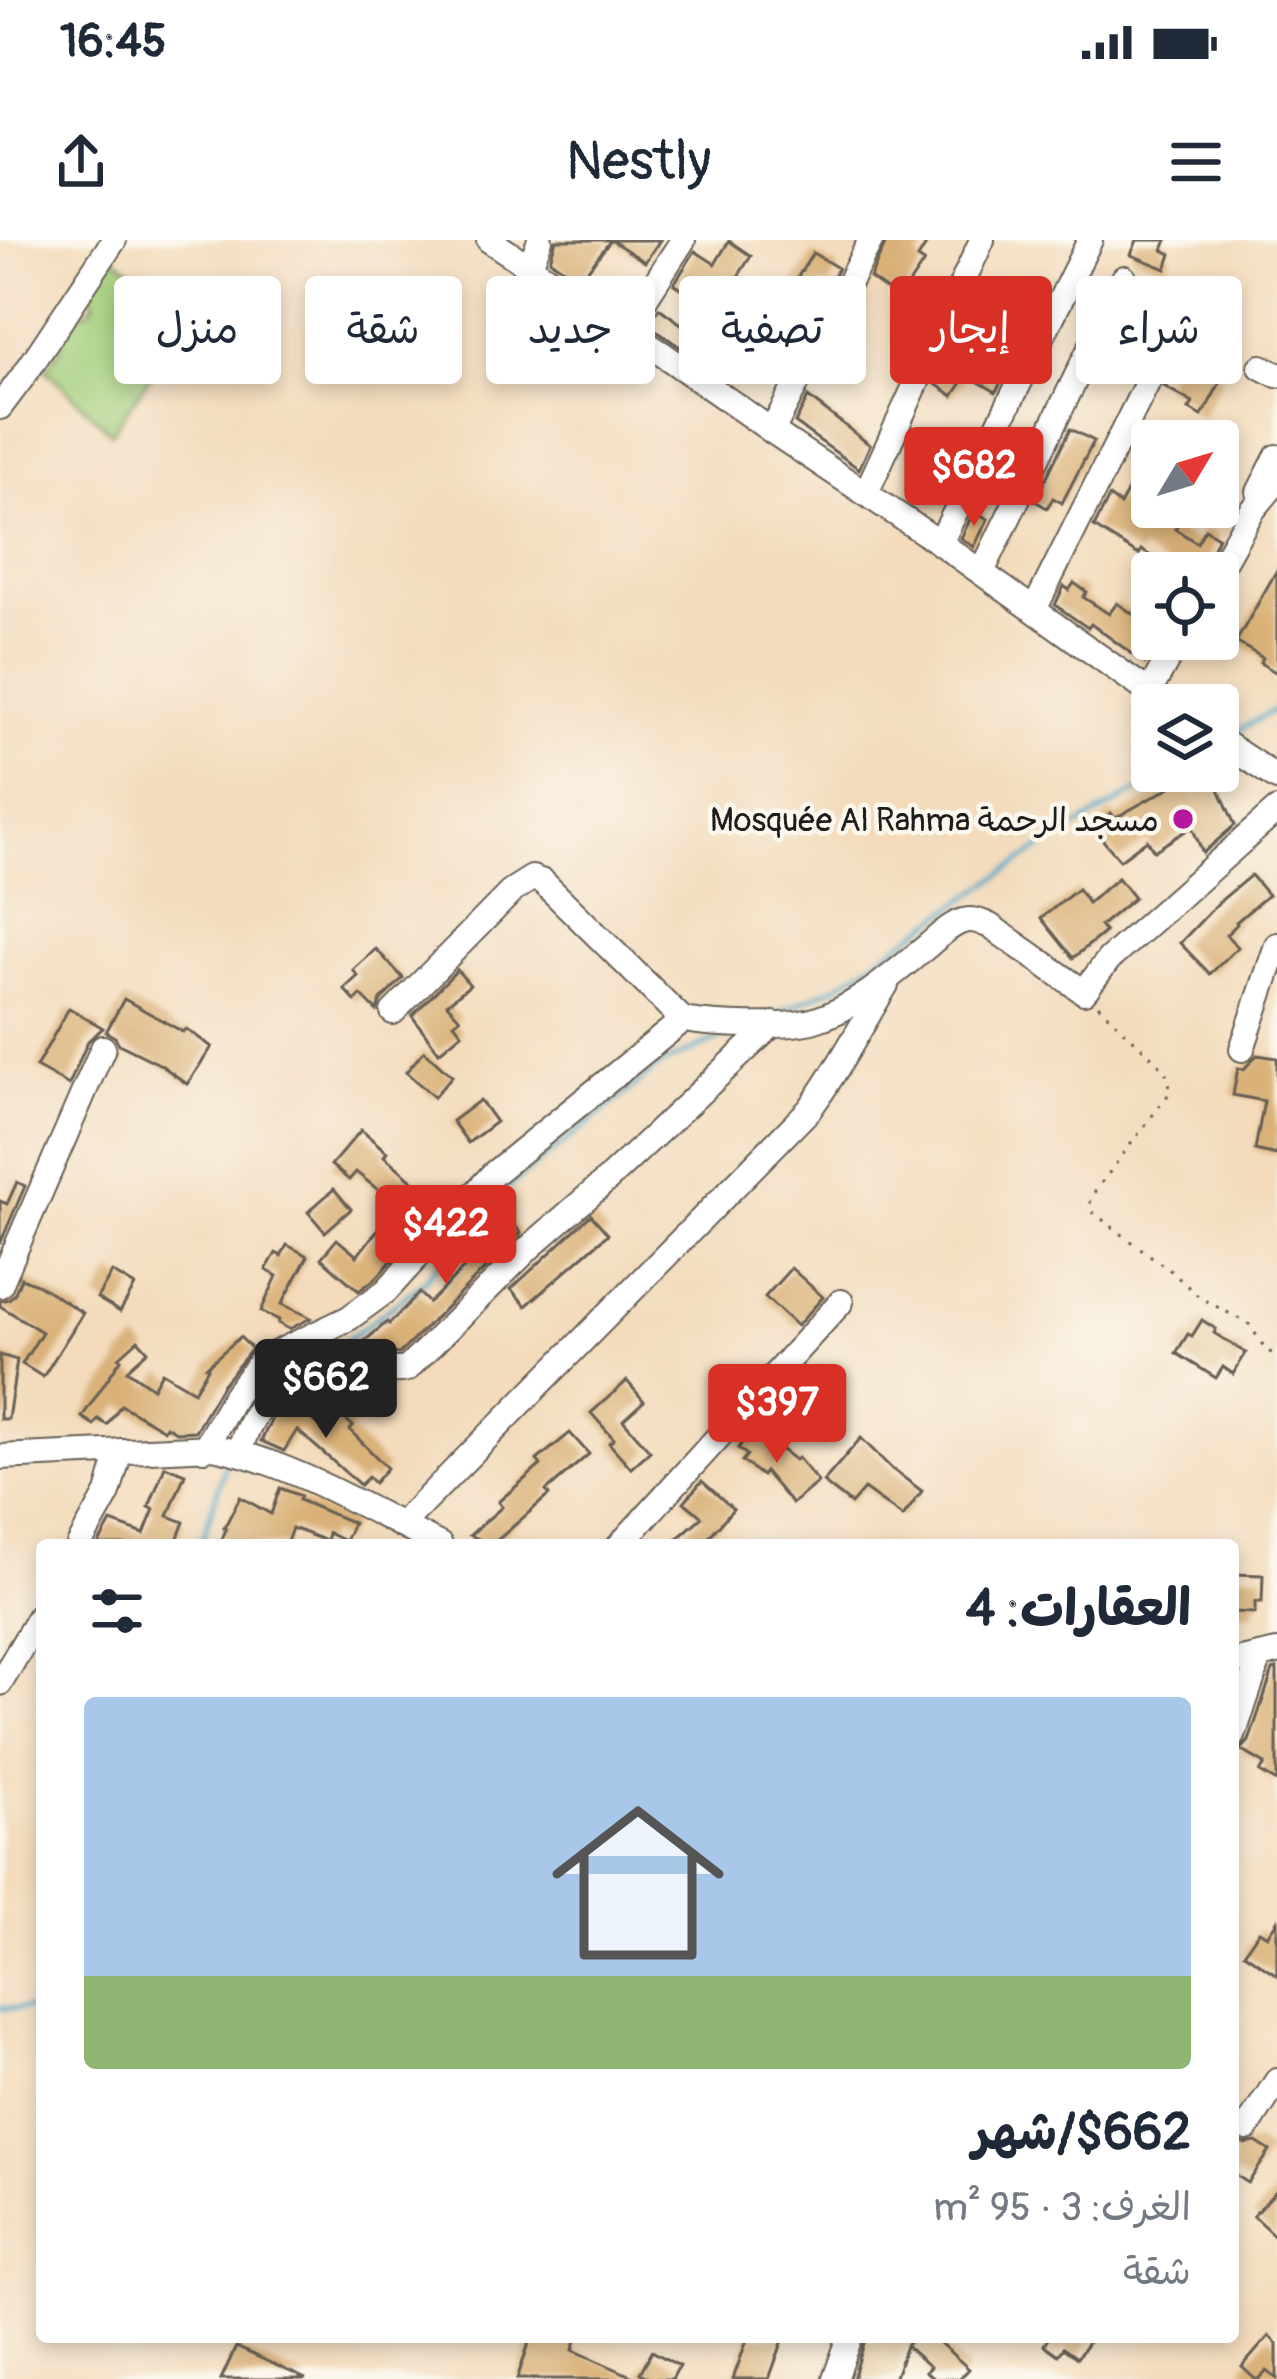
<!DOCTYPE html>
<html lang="ar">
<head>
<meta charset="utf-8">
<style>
	:root { --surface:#fff; --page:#f2f2f3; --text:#1f2937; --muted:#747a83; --accent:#d93025 }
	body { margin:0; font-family:Pangolin,"Playpen Sans Arabic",sans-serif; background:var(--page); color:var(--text); direction:rtl; height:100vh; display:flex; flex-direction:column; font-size:45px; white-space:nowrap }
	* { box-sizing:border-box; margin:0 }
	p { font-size:39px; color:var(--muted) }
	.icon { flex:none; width:66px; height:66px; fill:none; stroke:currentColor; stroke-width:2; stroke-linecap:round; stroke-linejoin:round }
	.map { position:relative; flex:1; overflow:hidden; direction:ltr }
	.panel { position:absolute; left:36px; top:1299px; width:1203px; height:804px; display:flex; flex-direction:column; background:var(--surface); border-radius:12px; box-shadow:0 6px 18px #0003; direction:rtl }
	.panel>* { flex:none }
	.banner { position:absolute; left:36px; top:36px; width:1206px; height:108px; direction:rtl; display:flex; gap:24px }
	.needle { width:78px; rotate:52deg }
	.tools { position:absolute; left:1131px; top:180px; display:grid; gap:24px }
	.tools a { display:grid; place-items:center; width:108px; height:108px; border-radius:12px; background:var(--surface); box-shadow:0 6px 18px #0003; font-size:60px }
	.price { position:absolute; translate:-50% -102px; padding:0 27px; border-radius:12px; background:var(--accent); color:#fff; font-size:39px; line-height:78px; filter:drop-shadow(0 3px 6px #0008) }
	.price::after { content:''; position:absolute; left:50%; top:72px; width:36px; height:27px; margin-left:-18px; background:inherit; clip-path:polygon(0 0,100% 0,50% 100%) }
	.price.on { background:#222; color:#fff }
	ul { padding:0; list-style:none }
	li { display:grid; align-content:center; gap:24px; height:636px; padding:0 48px }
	li span { display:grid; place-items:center; height:372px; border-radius:12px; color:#555 }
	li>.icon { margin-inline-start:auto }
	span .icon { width:216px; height:216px; fill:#fffc; stroke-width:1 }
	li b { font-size:51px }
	h2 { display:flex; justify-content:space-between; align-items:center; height:144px; padding:0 48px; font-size:51px }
	.pill { padding:0 42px; border-radius:12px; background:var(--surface); box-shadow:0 6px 18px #0003; font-size:42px; line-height:108px }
	.pill.on { background:var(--accent); color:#fff }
	.status { display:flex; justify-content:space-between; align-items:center; height:84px; padding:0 60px; background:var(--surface); direction:ltr }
	.status svg { height:33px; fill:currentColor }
	header { display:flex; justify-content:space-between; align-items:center; height:156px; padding:0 48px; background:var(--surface); font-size:54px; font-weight:600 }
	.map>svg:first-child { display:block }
	.green { fill:#a3cf7c; stroke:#60764c; stroke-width:3 }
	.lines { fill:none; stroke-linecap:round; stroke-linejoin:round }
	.stream { stroke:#48a8c7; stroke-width:4.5 }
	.building { fill:#dab279 }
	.minor-casing { stroke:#675f54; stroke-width:28 }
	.path { stroke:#675f54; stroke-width:3; stroke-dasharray:3 9; stroke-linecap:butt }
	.minor { stroke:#fff; stroke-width:24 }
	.poi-dot { fill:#b5179e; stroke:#fbf7ec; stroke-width:4.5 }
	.labels { text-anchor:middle; stroke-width:9; stroke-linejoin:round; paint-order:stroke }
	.poi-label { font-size:33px; fill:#1c1c1c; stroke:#fbf7ec; text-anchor:end }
</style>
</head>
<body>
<div class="status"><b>16:45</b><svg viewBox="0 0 49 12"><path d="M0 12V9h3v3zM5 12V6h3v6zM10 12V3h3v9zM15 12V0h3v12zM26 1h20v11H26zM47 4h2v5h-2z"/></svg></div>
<header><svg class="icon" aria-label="menu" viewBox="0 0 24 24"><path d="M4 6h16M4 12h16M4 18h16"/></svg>Nestly<svg class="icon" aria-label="share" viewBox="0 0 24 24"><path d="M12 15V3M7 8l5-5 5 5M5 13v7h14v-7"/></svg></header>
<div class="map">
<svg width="1277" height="2139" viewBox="0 0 1277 2139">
	<rect width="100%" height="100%" fill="#fbf7ec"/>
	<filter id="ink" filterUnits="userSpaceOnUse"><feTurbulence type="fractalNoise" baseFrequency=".00833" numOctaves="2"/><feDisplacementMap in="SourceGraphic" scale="24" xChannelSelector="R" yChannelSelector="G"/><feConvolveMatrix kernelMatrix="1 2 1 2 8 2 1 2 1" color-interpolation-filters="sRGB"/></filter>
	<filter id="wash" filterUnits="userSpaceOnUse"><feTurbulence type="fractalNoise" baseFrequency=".004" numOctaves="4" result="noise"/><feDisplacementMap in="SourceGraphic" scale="48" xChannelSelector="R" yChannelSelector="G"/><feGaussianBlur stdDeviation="2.7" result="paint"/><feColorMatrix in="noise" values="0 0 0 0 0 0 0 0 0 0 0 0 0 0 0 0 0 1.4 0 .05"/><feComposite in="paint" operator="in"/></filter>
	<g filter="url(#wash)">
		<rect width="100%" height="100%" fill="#f3dbbc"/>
		<polygon class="green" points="113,16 193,75 111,193 46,129 62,108 60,99 77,73 87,72 95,62 89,52"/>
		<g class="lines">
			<g class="stream">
				<polyline points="1228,497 1277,468"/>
				<polyline points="776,773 837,746 1039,609 1171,531"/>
				<polyline points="263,1144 268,1135 301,1116 339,1106 420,1045 503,952 662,824 727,795"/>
				<polyline points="201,1305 227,1219"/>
				<polyline points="0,1768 29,1769 42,1760"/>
			</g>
		</g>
		<g id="blocks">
			<g class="building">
				<polygon points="556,0 611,0 580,40 550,20"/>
				<polygon points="611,0 660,0 645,22"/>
				<polygon points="887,0 929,0 918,18 924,22 899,59 870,38"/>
				<polygon points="1137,0 1167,0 1163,10 1171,14 1166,29 1131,15"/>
				<polygon points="729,1 751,16 716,71 674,44 695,11 715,24"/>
				<polygon points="813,13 838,28 827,48 821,44 807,67 815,72 793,115 749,88 773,47 786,55"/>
				<polygon points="1137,49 1176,64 1167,86 1161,84 1153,99 1119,86"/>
				<polygon points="1005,59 1035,74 996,152 967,135 953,156 934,143 962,83 986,96"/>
				<polygon points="659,68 729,118 718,133 648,85"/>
				<polygon points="1178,112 1223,137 1202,176 1189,169 1193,163 1164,146"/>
				<polygon points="808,157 870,205 859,229 795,183"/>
				<polygon points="1070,189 1094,201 1062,263 1053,258 1047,268 1035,261"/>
				<polygon points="1009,202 1023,210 1000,255 992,249 990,253 985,250"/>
				<polygon points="1152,206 1152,267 1165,267 1182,278 1175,289 1197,303 1205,289 1218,297 1201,333 1179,333 1141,310 1139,315 1094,287 1109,257 1120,265"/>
				<polygon points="974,271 988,279 974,307 961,298"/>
				<polygon points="1277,330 1277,433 1260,423 1263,418 1236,402"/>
				<polygon points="1074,343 1087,352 1083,357 1109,374 1117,363 1152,387 1152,399 1160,399 1145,423 1091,384 1088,388 1055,365 1064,346 1069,350"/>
				<polygon points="1205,531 1211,531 1235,585 1203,613 1192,587 1154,611 1147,600 1120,620 1093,589 1111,573 1115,578 1174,545"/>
				<polygon points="1251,635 1268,655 1236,682 1237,684 1226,695 1238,707 1210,734 1180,703 1219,662"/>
				<polygon points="1118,638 1134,658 1100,686 1105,692 1073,718 1041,678 1078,649 1088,663"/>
				<polygon points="376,709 403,738 381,760 377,771 361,755 355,761 344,749 358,736 353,730"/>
				<polygon points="457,730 470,745 447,764 460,778 454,783 462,793 439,812 412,776"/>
				<polygon points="124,759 183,792 186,789 212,807 187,844 161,825 119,804 115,797 106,792"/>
				<polygon points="69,768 103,788 88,801 69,845 36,827"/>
				<polygon points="424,811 452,836 434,857 406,832"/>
				<polygon points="1257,815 1277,818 1277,915 1255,910 1264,861 1233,855 1238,828 1244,829"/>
				<polygon points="480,860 496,882 468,903 452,881"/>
				<polygon points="361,890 387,912 384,916 420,947 414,954 436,972 375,1039 359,1051 321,1018 337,999 357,1016 397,965 356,932 349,940 331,925"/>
				<polygon points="17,942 25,946 0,1004 0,961 7,964"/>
				<polygon points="334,949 351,969 325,992 308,972"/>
				<polygon points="498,968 521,993 399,1114 366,1110 361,1104 387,1082 389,1084 419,1053 429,1063 469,1023 457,1011"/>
				<polygon points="591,975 608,994 526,1066 511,1049"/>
				<polygon points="287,1005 308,1016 282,1064 311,1078 289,1089 278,1083 279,1080 261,1071 277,1036 266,1030 276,1013 281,1016"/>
				<polygon points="791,1028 823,1057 797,1086 765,1057"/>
				<polygon points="112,1032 135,1046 120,1072 97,1058"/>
				<polygon points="21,1038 37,1044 83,1073 43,1137 22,1124 42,1092 0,1066 0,1061 9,1059 15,1053"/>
				<polygon points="1202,1080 1216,1089 1214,1093 1246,1113 1233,1134 1223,1127 1216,1138 1176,1113 1188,1094 1192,1096"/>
				<polygon points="240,1097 252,1109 222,1145 195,1191 176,1192 166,1186 164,1190 121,1165 107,1185 98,1179 94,1185 82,1177 121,1119 119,1117 138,1100 148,1111 127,1130 153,1148 162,1132 194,1151 208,1128 206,1127"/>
				<polygon points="0,1115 17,1120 8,1179 0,1179"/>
				<polygon points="627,1141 644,1161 623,1180 650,1211 631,1228 609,1203 614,1199 591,1173"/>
				<polygon points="284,1162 315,1182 329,1165 353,1186 350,1190 387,1228 374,1243 368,1237 360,1245 297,1190 284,1211 261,1201 272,1178"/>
				<polygon points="753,1188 795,1220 798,1218 818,1242 792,1264 765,1232 762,1236 742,1221 747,1215 738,1208"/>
				<polygon points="570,1193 589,1214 546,1251 549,1255 492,1305 470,1295 502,1267 498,1262 541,1225 537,1220"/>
				<polygon points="861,1198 892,1229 922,1251 903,1277 864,1249 851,1264 823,1242"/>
				<polygon points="165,1226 185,1234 168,1276 184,1282 175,1305 98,1305 111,1282 144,1294 154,1269 149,1267"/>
				<polygon points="702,1241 733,1269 702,1305 670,1305 702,1277 684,1262"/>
				<polygon points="280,1248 301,1256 299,1260 353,1283 345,1301 328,1293 326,1301 292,1288 286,1305 220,1305 226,1289 224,1288 240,1257 271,1274"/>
				<polygon points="1233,1334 1263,1335 1262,1362 1255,1362 1255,1373 1233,1372"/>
				<polygon points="1277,1429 1277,1542 1260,1532 1265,1524 1241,1510 1249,1501 1273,1430"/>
				<polygon points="1277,1681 1277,1735 1244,1713 1259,1691 1267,1696"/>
				<polygon points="1236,1900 1245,1904 1256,1902 1270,1911 1248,1943 1233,1933 1233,1905"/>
				<polygon points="1277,1950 1277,1998 1253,1976"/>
				<polygon points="1269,2096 1277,2104 1277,2139 1267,2131 1259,2139 1255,2139 1242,2127"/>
				<polygon points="531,2097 577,2097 573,2110 638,2139 517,2139"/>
				<polygon points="748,2097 784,2097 769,2139 733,2139"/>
				<polygon points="866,2097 901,2097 909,2100 907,2105 914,2097 945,2097 940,2103 969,2129 959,2139 934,2139 925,2132 930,2127 906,2106 894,2139 853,2139"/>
				<polygon points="1049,2097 1080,2097 1088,2103 1077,2118 1063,2108 1058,2115 1044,2105"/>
				<polygon points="236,2107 306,2139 221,2139"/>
				<polygon points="652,2111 679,2126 672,2139 651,2139 640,2133"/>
			</g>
		</g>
	</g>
	<g filter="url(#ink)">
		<use href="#blocks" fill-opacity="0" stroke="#675f54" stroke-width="3"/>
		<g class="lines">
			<defs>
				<g id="minor">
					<polyline points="489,0 664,115 772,191 940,303 1167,465"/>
					<polyline points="529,28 540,0"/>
					<polyline points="625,90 683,0"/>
					<polyline points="1261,127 1277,135"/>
					<polyline points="0,167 27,131 114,0"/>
					<polyline points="772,191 871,0"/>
					<polyline points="1259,252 1277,217"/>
					<polyline points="866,253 982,0"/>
					<polyline points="940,303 1090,0"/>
					<polyline points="982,332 1124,38"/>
					<polyline points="1217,333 1252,271 1277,241"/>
					<polyline points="1035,368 1162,113"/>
					<polyline points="1149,452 1179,399"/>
					<polyline points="1218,499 1277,538"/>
					<polyline points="393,772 513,650 532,638 543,642 683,780"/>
					<polyline points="1242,809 1277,705"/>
					<polyline points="0,1045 103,808"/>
					<path d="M204,1209L235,1155L258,1125L270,1116L349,1078L386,1051L493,934L683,780C714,785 786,789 815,780C856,768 893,734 925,708C936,699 949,685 963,681C973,678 981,682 990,686L1084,752L1109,719L1277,570"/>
					<path d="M238,1212C265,1144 284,1125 359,1126C376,1126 391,1133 407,1129L530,1007L608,939L773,784"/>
					<path d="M0,1217L213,1207C294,1223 367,1269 440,1305"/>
					<path d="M401,1285L809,870C838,831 860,787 886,745"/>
					<polyline points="79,1305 108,1253 120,1211"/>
					<polyline points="620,1305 841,1062"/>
					<polyline points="1233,1422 1277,1412"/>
					<polyline points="0,1443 42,1372"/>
					<polyline points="1233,1496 1260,1416"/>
					<polyline points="1247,1888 1277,1841"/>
					<polyline points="835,2139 850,2097"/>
				</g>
			</defs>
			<use href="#minor" class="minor-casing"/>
			<polyline class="path" points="1098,765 1165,830 1171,851 1090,958 1091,971 1171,1031 1199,1057 1249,1084 1266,1110 1277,1116"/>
			<use href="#minor" class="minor"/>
		</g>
	</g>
	<circle class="poi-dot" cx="1183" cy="579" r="12"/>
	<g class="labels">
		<g class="poi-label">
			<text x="1159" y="591">Mosquée Al Rahma مسجد الرحمة</text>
		</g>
	</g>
</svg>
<div class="tools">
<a><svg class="needle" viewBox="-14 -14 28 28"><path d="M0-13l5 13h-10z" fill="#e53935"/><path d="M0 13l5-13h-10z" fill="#747a83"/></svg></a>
<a><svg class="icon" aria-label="locate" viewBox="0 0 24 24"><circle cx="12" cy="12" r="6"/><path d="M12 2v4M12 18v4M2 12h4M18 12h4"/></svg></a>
<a><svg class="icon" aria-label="layers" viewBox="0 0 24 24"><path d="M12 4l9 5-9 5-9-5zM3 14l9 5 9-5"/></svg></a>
</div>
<b class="price" style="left:974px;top:289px">$682</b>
<b class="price" style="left:446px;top:1047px">$422</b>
<b class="price on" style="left:326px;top:1201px">$662</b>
<b class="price" style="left:777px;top:1226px">$397</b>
<div class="banner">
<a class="pill">شراء</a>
<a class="pill on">إيجار</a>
<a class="pill">تصفية</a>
<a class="pill">جديد</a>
<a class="pill">شقة</a>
<a class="pill">منزل</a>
</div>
<section class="panel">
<h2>العقارات: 4<svg class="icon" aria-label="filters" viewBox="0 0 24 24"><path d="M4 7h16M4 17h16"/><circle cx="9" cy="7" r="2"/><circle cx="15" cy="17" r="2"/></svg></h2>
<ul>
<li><span style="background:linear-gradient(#a9c7e8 75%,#8fb573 0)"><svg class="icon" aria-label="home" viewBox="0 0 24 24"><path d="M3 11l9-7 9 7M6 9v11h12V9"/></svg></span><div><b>$662/شهر</b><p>الغرف: 3 · 95 m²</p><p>شقة</p></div></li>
</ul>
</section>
</div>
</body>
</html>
